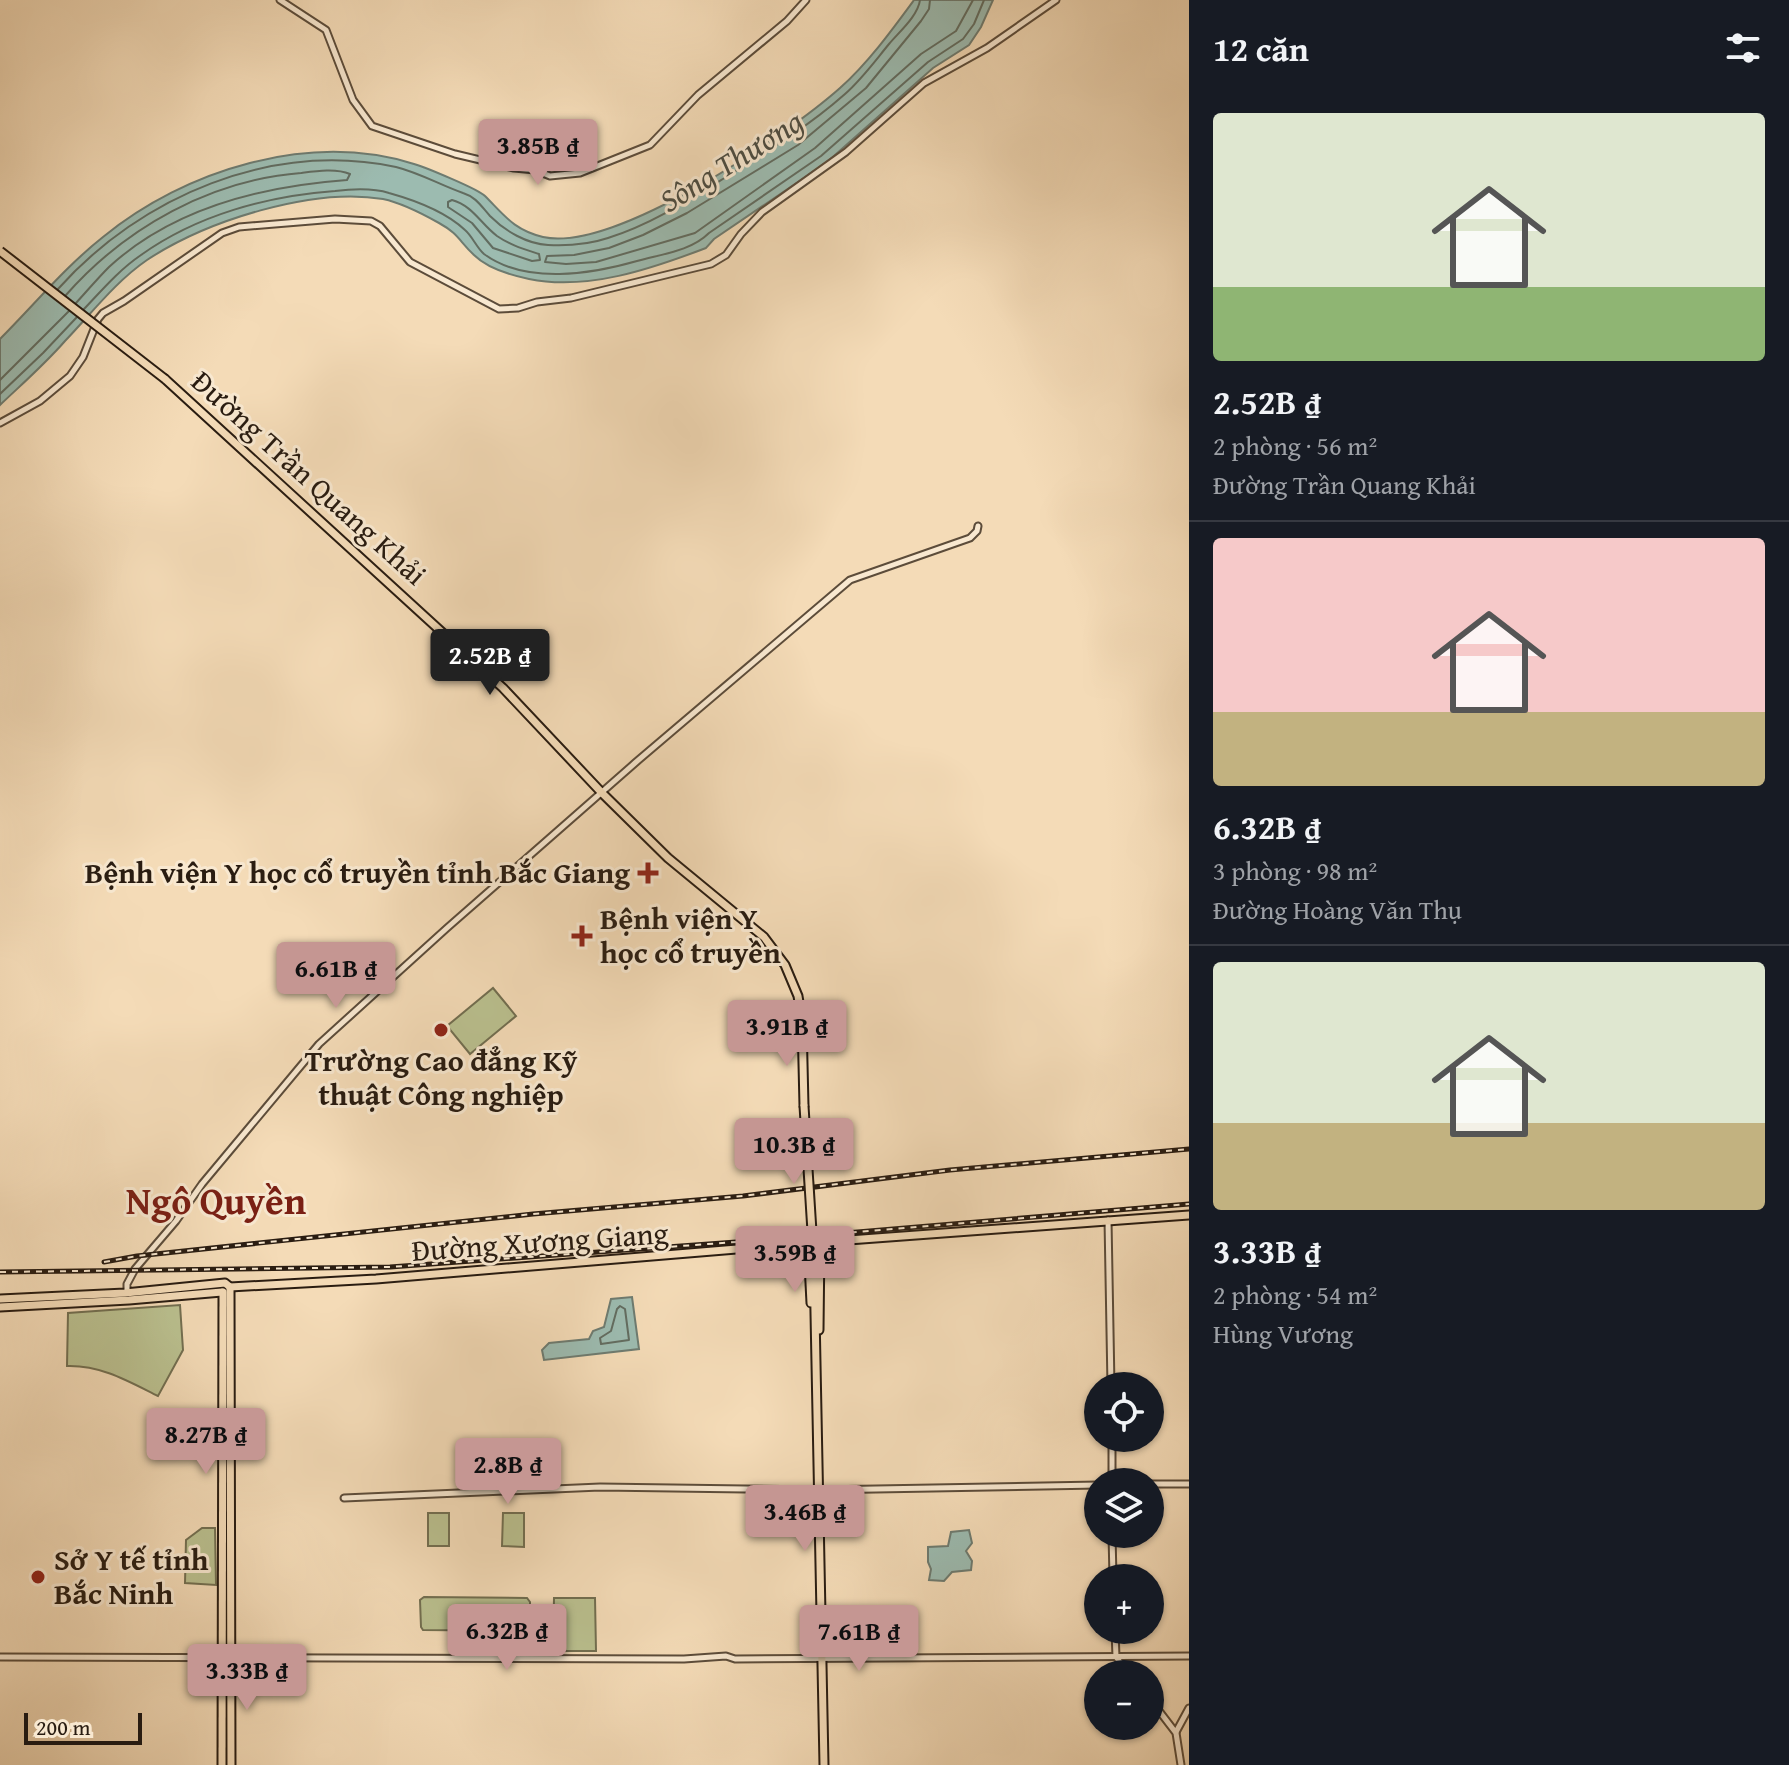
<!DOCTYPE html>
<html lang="vi">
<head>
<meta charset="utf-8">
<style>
	:root { --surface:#171b24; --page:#242831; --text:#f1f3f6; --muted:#9ea1a6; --line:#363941; --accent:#c59692 }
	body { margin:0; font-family:"Gentium Book Plus",serif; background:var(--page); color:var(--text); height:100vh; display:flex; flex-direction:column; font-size:30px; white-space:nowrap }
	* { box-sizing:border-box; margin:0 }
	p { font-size:26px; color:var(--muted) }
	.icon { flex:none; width:44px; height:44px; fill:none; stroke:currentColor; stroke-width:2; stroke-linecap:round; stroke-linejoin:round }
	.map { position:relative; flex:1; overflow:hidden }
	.drawer { display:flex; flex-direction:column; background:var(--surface); width:600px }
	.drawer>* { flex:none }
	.tools { position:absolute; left:1084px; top:1372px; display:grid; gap:16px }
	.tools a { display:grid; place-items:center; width:80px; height:80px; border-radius:50%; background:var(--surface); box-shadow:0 2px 6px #0004; font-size:40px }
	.scale { position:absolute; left:24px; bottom:20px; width:118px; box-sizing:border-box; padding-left:8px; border:4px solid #291c11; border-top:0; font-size:22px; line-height:28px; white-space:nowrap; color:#291c11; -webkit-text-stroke:6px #f8e8d0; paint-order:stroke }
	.price { position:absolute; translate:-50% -68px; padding:0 18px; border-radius:8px; background:var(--accent); color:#111; font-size:26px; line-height:52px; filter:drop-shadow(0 2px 4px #0008) }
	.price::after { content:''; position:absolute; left:50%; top:48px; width:24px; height:18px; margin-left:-12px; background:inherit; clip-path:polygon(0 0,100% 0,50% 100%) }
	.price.selected { background:#222; color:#fff }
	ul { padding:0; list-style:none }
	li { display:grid; align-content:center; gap:16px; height:424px; padding:0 24px }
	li+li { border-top:2px solid var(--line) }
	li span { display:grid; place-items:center; height:248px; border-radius:8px; color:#555 }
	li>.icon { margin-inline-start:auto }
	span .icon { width:144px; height:144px; fill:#fffc; stroke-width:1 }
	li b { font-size:34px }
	h2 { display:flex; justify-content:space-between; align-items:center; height:96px; padding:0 24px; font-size:34px }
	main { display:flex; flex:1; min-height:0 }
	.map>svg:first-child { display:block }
	.green { fill:#bac08f; stroke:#726e50; stroke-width:2 }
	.water { fill:#9cbbb0; stroke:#6e7b70; stroke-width:2 }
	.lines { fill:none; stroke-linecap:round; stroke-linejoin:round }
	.shore { stroke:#626c60; stroke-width:2 }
	.minor-casing { stroke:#5c4c3a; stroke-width:9 }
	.major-casing { stroke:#291c11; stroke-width:11 }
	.minor { stroke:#f8e8d0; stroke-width:5 }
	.major { stroke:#f4dbb7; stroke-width:7 }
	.rail-casing { stroke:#291c11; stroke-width:5 }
	.rail { stroke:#f8e8d0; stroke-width:2; stroke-dasharray:6; stroke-linecap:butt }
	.major-bridge-casing { stroke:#291c11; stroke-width:11; stroke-linecap:butt }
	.major-bridge { stroke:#f4dbb7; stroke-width:7 }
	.poi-dot { fill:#8f2418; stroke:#f8e8d0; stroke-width:3 }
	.labels { text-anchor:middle; stroke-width:6; stroke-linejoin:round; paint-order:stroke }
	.street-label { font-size:30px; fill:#291c11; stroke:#f8e8d0 }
	.poi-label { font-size:30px; font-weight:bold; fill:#291c11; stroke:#f8e8d0; text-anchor:start }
	.water-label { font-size:32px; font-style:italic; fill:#4c4c41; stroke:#f8e8d0 }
	.district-label { font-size:38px; font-weight:bold; fill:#7a1f14; stroke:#f8e8d0 }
</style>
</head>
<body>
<main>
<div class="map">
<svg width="1189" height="1765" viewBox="0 0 1189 1765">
	<rect width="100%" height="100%" fill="#f4dbb7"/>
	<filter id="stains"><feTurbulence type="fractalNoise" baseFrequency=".0025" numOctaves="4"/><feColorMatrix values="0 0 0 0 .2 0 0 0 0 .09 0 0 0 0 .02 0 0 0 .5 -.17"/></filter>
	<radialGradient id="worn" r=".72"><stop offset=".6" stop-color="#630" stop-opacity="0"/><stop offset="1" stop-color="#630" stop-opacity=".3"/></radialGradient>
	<g class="green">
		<polygon points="493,988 516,1016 470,1054 447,1026"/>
		<path d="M180,1305L183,1350L158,1396C128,1381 101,1365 67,1366L68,1313Z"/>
		<rect x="428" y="1513" width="21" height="33"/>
		<polygon points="503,1513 524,1513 524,1547 502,1546"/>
		<polygon points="202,1528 215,1528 216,1585 185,1583 186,1540"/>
		<polygon points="424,1597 527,1598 530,1602 530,1628 527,1631 423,1630 421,1627 420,1600"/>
		<polygon points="554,1598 595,1598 596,1651 553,1651"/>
	</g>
	<g class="water">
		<path d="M914,0H993L981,27L969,45L933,68L826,163L714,239L706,248C651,269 587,291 529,279C510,275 488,269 474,255C459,241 459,234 439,223C423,214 402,203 383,199C312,187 206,221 147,260C115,282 91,314 65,341C45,364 22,384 0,405V339C34,305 65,267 103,237C185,170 309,131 414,164C427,168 478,189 485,196C505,216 514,230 543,237C615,253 787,135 840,88C868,63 892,30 914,0Z"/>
		<polygon points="632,1297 639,1349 544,1360 542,1350 549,1343 589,1339 593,1331 604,1327 611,1299"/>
		<polygon points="969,1530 972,1543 966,1551 972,1561 971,1570 952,1572 944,1581 929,1580 931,1569 928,1562 928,1547 948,1546 951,1532"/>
	</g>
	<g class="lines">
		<g class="shore">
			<polyline points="930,0 929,9 921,21 866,88 798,145 687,213 643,235 609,248 574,255 547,256 545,262 566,264 596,262 695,233 815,148 921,54 956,31 973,0"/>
			<path d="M452,200C473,206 480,223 497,236C510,245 524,249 539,254L540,260L532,261L493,248L472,223L448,207V202Z"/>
			<path d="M58,289C141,196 271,141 396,167C420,173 440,185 463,193C476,197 481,206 490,216C505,231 527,244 548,245C568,246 590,244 608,238C650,225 689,200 726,177C768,151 809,126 845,94C862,79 875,61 889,44C899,32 918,16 920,0"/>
			<path d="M66,295C126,227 211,180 301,173C316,171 336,168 350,174L347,180C264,186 173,208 109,267C98,278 87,291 76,303"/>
			<path d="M84,309C102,290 119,270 141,255C197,215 267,196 335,191C352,189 373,188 389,193C414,200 446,212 465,230C473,237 476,247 484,254C526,285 592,274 637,261C662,254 691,251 709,233L821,156L928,62L963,39L974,24L984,0"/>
			<polyline points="0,380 69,311"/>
			<polyline points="0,394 43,353 77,317"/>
			<polygon points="620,1306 625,1309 629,1340 601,1344 600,1338 611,1331 617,1309"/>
		</g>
		<defs>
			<g id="minor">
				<polyline points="280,0 326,30 353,100 372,126 455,154 514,168 535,170 550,176 580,173 650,145 698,95 787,21 806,0"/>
				<polyline points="0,423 40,401 70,376 83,357 98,319 103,313 124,301 222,233 239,227 335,219 371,221 380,226 410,262 499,309 518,308 537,302 571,298 711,264 726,255 741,234 762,212 846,152 924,83 987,48 1056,0"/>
				<polyline points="1108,1220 1111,1386"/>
				<polyline points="127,1291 127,1284 135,1269 176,1221 202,1184 319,1044 447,928 635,763 850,580 970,538 977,531 978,526"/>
				<polyline points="1112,1438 1112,1482"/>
				<polyline points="1150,1484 1189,1484"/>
				<polyline points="344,1498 600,1487 819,1490 1098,1485"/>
				<polyline points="1112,1534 1113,1578"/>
				<polyline points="1115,1630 1116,1657 1130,1674"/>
				<polyline points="0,1657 684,1659 726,1656 735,1659 1189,1656"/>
				<polyline points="1150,1699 1176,1733 1181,1765"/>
				<polyline points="1176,1732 1189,1708"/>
			</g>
			<g id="major">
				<polyline points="165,379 503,688 602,793 668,858 764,937 785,965 798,996 802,1021 804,1106"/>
				<polyline points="808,1243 811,1303"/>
				<polyline points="814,1263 824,1765"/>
				<polyline points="230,1287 231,1765"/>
				<polyline points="0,1299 125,1293 225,1283 230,1287 376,1279 808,1243 1189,1215"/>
				<polyline points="0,1307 129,1300 222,1292"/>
				<polyline points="819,1330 820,1242"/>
				<polyline points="222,1765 223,1292"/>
			</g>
		</defs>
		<use href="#minor" class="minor-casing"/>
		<use href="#major" class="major-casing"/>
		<use href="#minor" class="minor"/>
		<use href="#major" class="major"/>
		<defs>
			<g id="rail">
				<polyline points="104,1262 137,1256 533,1214 743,1196 950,1170 1189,1149"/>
				<polyline points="0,1272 390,1267 750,1241 1189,1204"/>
			</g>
		</defs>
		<use href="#rail" class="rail-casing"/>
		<use href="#rail" class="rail"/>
		<defs>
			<g id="major-bridge">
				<polyline points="0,251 165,379"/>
				<polyline points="804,1106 814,1263"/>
			</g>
		</defs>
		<use href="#major-bridge" class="major-bridge-casing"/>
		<use href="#major-bridge" class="major-bridge"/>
	</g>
	<g class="poi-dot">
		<path d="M644 861h8v8h8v8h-8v8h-8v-8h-8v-8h8z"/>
		<path d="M578 924h8v8h8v8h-8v8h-8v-8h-8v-8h8z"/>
		<circle cx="441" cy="1030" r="8"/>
		<circle cx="38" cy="1577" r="8"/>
	</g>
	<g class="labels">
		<g class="street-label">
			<text transform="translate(309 478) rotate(42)" y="10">Đường Trần Quang Khải</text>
			<text transform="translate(540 1242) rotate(-4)" y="10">Đường Xương Giang</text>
		</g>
		<g class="poi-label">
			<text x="630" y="883" text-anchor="end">Bệnh viện Y học cổ truyền tỉnh Bắc Giang</text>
			<text x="600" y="929">Bệnh viện Y<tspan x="600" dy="34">học cổ truyền</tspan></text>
			<text x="441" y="1071" text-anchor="middle">Trường Cao đẳng Kỹ<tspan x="441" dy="34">thuật Công nghiệp</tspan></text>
			<text x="54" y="1570">Sở Y tế tỉnh<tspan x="54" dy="34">Bắc Ninh</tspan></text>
		</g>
		<g class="water-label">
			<text transform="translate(731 161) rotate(-32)" y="11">Sông Thương</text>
		</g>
		<g class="district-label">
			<text x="216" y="1214">Ngô Quyền</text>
		</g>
	</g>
	<rect width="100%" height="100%" filter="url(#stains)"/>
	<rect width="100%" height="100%" fill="url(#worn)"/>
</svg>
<div class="tools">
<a><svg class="icon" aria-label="locate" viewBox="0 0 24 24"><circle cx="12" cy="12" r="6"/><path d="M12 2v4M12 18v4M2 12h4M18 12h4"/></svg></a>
<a><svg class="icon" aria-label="layers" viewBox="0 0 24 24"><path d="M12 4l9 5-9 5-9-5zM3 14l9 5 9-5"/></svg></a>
<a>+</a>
<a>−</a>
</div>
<div class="scale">200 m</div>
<b class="price" style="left:538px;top:187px">3.85B ₫</b>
<b class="price selected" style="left:490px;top:697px">2.52B ₫</b>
<b class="price" style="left:336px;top:1010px">6.61B ₫</b>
<b class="price" style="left:787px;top:1068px">3.91B ₫</b>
<b class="price" style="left:794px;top:1186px">10.3B ₫</b>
<b class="price" style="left:795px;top:1294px">3.59B ₫</b>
<b class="price" style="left:206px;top:1476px">8.27B ₫</b>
<b class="price" style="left:508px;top:1506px">2.8B ₫</b>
<b class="price" style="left:805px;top:1553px">3.46B ₫</b>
<b class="price" style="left:507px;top:1672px">6.32B ₫</b>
<b class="price" style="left:859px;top:1673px">7.61B ₫</b>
<b class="price" style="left:247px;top:1712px">3.33B ₫</b>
</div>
<section class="drawer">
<h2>12 căn<svg class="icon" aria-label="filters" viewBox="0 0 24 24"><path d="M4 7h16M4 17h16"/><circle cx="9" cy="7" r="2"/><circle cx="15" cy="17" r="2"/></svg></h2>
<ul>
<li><span style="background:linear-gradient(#dfe7d0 70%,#8fb573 0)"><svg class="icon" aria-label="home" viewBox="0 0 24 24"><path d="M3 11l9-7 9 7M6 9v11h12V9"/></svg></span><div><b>2.52B ₫</b><p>2 phòng · 56 m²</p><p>Đường Trần Quang Khải</p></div></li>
<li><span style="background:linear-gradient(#f6c9c9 70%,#c2b280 0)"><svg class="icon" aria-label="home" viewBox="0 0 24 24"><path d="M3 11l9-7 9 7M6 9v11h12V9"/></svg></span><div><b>6.32B ₫</b><p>3 phòng · 98 m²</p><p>Đường Hoàng Văn Thụ</p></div></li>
<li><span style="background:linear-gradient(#dfe7d0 65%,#c2b280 0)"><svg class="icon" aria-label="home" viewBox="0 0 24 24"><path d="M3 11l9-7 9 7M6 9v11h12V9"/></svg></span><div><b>3.33B ₫</b><p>2 phòng · 54 m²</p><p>Hùng Vương</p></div></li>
</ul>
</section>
</main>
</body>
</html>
